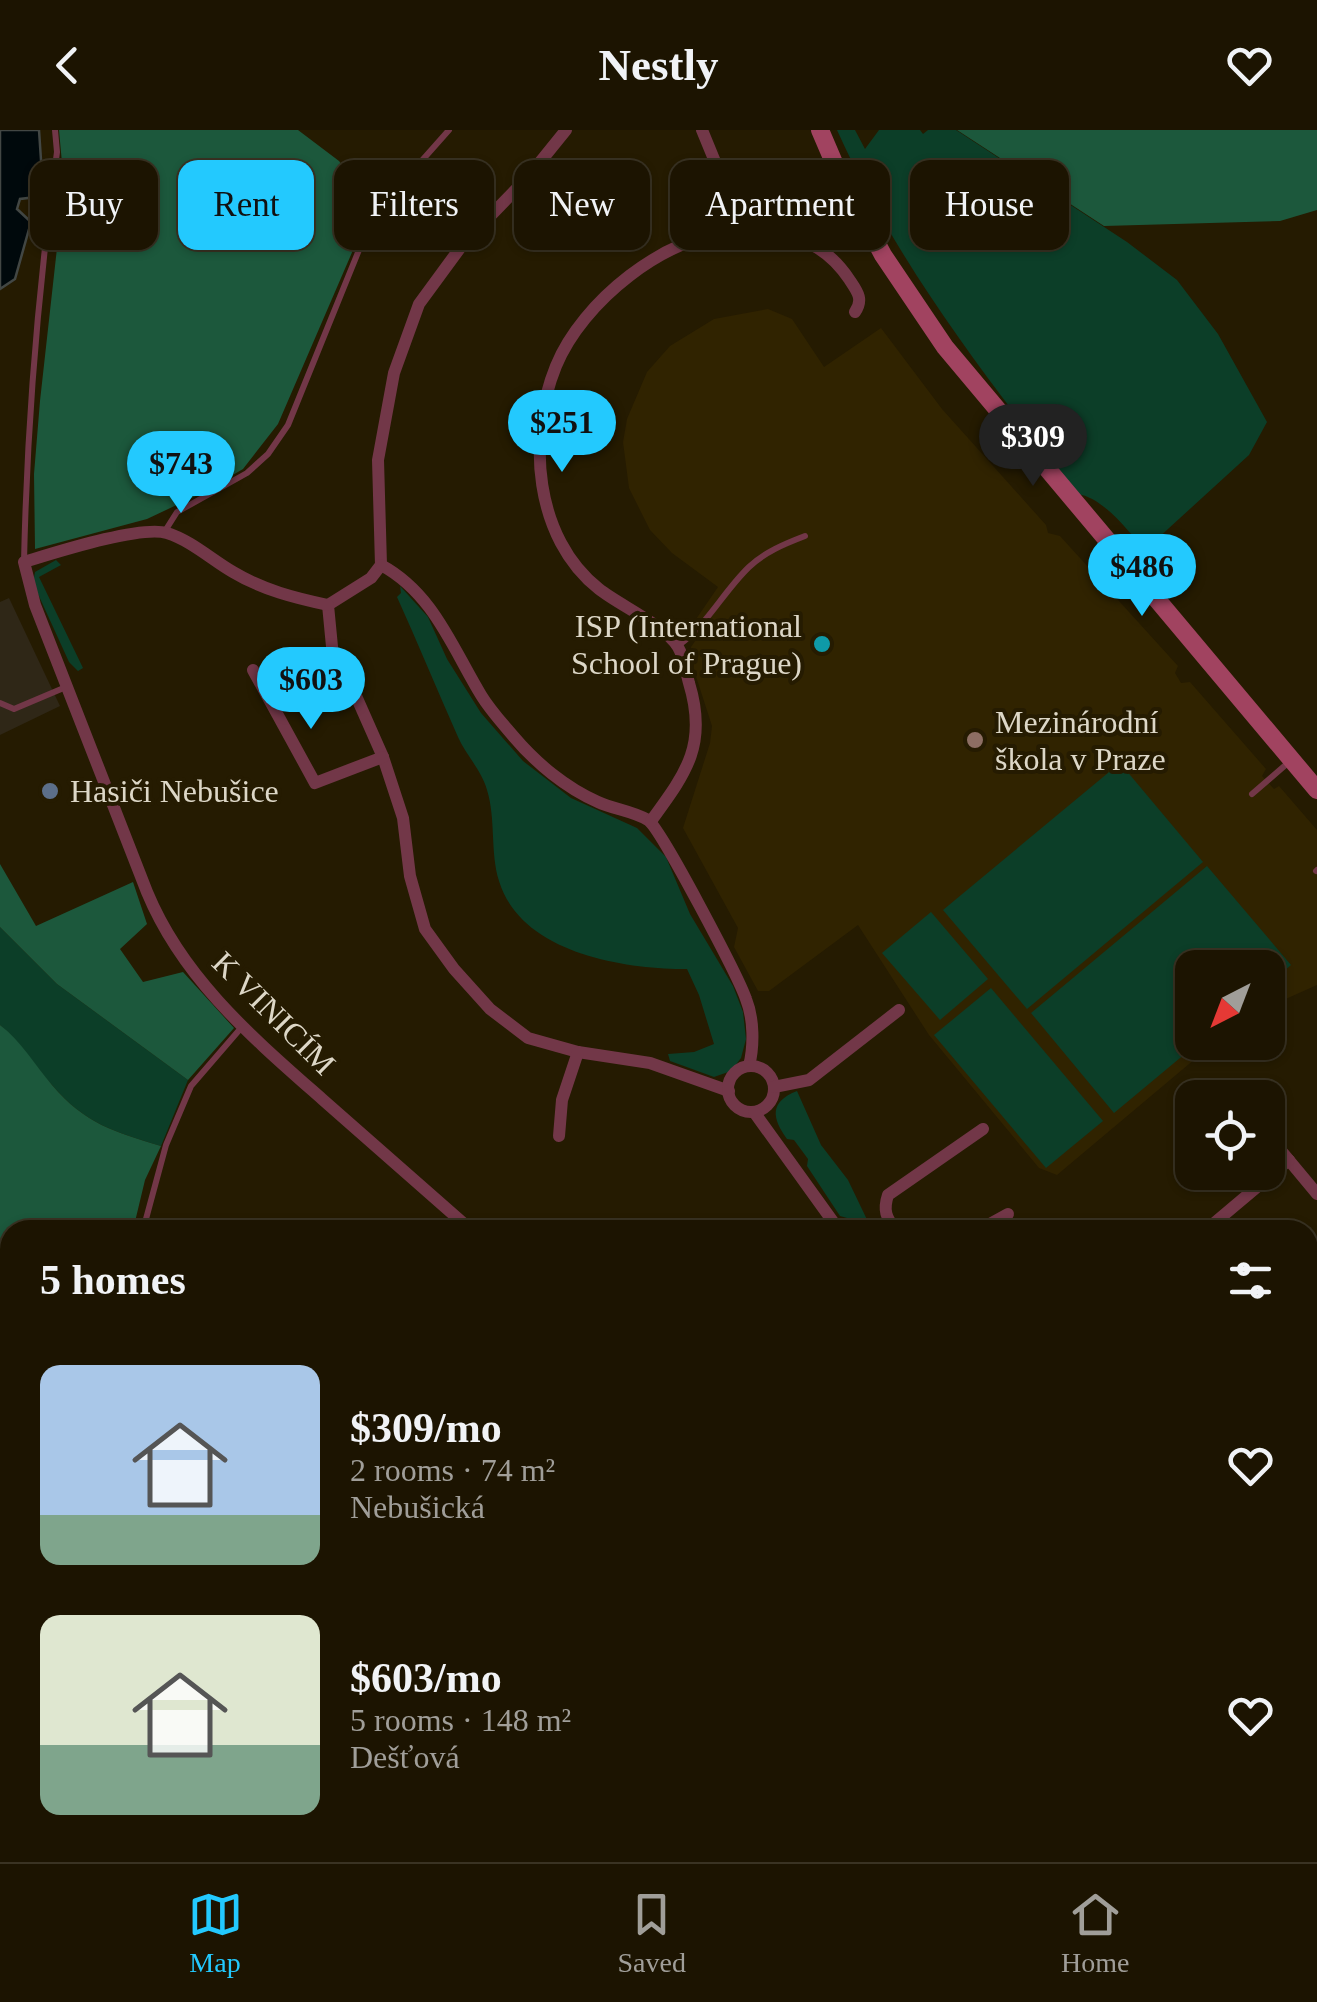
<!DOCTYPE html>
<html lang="en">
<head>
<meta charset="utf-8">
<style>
	:root { --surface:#1c1401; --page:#251d0b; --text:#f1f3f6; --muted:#a09e99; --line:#3a3323; --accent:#23c9fe }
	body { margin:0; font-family:"Times New Roman",serif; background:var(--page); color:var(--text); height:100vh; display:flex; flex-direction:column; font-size:38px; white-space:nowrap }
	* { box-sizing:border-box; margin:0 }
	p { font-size:32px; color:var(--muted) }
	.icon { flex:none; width:55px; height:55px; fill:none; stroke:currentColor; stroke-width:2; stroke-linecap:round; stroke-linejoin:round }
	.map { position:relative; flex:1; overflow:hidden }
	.side { position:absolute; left:0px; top:1090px; width:1318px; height:642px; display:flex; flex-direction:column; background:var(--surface); border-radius:30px 30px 0 0; box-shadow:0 2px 8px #0004,0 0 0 2px var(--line) }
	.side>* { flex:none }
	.top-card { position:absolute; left:30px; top:30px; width:1258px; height:90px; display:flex; gap:20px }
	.needle { width:65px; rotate:222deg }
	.fabs { position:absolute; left:1175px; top:820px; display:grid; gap:20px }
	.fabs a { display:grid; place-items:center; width:110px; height:110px; border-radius:20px; background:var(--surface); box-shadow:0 2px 8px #0004,0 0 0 2px var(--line); font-size:50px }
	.price { position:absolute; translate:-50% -85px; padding:0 22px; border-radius:35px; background:var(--accent); color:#111; font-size:32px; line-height:65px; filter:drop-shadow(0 2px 5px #0008) }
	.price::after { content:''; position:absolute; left:50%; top:60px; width:30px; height:22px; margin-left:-15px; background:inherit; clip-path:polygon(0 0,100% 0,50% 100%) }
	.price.selected { background:#222; color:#fff }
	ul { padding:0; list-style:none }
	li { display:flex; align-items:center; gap:30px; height:250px; padding:0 40px }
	li span { display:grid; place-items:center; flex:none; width:280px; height:200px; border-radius:20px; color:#555 }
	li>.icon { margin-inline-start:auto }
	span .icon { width:120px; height:120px; fill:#fffc; stroke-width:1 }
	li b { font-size:42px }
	h2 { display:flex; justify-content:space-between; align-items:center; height:120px; padding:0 40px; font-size:42px }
	.pill { padding:0 35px; border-radius:20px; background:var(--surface); box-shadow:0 2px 8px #0004,0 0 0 2px var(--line); font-size:35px; line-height:90px }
	.pill.selected { background:var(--accent); color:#111 }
	header { display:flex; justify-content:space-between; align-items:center; height:130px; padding:0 40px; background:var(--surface); font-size:45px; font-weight:700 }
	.menu { display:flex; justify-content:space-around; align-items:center; height:140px; border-top:2px solid var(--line); background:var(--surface); font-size:28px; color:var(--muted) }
	.menu a { display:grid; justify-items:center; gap:5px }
	.menu .selected { color:var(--accent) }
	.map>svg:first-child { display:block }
	.built { fill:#302300 }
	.industrial { fill:#2f2717 }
	.green { fill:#0c3e28 }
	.forest { fill:#1c583c }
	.water { fill:#00090c; stroke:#424744; stroke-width:2.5 }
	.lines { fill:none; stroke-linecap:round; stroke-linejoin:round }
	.lane { stroke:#723748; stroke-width:6 }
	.street { stroke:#723748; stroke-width:12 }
	.secondary { stroke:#a14360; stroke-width:18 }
	.culture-dot { fill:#0f9aa8; stroke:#251b01; stroke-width:4 }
	.education-dot { fill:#8d6e63; stroke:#251b01; stroke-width:4 }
	.service-dot { fill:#5c6f8a; stroke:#251b01; stroke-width:4 }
	.labels { text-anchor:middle; stroke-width:8; stroke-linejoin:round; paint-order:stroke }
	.poi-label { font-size:32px; fill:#ddd7c7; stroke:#251b01; text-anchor:start }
	.street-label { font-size:32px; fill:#ddd7c7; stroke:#251b01 }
</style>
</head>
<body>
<header><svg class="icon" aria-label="back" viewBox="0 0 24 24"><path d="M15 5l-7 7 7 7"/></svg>Nestly<svg class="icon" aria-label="heart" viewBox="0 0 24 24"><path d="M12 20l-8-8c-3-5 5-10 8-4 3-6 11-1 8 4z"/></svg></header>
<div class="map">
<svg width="1317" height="1732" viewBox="0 0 1317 1732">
	<rect width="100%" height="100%" fill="#251b01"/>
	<polygon class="built" points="768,179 792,189 824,237 881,198 942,279 1046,395 1048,403 1060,406 1178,536 1175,543 1181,553 1190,552 1266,639 1262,646 1274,659 1279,656 1317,700 1317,855 1268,877 1268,838 1192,838 1192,912 1214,913 1057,1045 1039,1038 929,905 858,795 769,861 758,861 734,817 738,798 683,698 710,613 712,596 692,534 691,517 702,501 692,495 718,457 672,423 650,400 629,358 623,312 627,289 647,242 670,216 714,189"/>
	<polygon class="industrial" points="9,468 60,576 0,605 0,472"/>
	<g class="green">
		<path d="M837,0H855L865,19L879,0H920L923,4L928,0H956L1127,112L1177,150L1218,204L1267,292L1249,325L1145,420C1128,401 1103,367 1077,364C987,249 897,134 837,0Z"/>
		<polygon points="56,430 61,435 39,447 83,538 78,541 69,532 33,453 35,442"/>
		<path d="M400,456L428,487L447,529L481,583L523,631L571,668L637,698L666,727L690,784L733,856L743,882L746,909L741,928L731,941L714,947L670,931L668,924L694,922L714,914L699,865L687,839C623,839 521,823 499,751C490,722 496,689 487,660C482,641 466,625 458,607C437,560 418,513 397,467L401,463Z"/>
		<polygon points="1120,633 1203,732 1027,879 943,780"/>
		<polygon points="1207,736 1291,835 1268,855 1268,838 1192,838 1192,912 1198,913 1114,983 1031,883"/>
		<polygon points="931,782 988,849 940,890 882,823"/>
		<path d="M0,797L57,854L188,950L161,1016C115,1002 85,994 52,955C34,935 21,912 0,895Z"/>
		<polygon points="991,858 1103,991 1046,1038 934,905"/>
		<path d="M797,961L821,1015L848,1050L872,1100H857L847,1088L840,1086L807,1036L808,1029L794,1010L787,1009C772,988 769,972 797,961Z"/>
	</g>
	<g class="forest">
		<polygon points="59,0 298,0 339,31 376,78 369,83 278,294 243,339 202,363 147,389 35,419 34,344 40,271 64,55"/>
		<polygon points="957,0 1317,0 1317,80 1280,91 1104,96"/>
		<polygon points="0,734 36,796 133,752 147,794 120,819 143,852 183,842 234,898 188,950 57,854 0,797"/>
		<path d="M0,895C21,911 35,935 52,955C85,994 115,1002 161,1016L145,1050L133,1100H10V1484L0,1496Z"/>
		<polygon points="144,1722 813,1722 816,1732 140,1732"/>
		<polygon points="849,1723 936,1723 938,1732 861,1732"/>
	</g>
	<polygon class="water" points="0,0 39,0 42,45 36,67 20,69 17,79 31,92 15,149 0,159"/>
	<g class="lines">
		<g class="lane">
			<polyline points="165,401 177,382 247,343 268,324 288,295 361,115 394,62 449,0"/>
			<path d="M24,432C27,294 38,159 57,22L55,0"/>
			<path d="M679,515C708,494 723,462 749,437C765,422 784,414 805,406"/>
			<polyline points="0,573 14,579 66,557"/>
			<polyline points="1252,664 1289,632"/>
			<polyline points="1316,741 1317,740"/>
			<polyline points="143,1100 166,1015 191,956 241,898"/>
		</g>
		<g class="street">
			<polyline points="566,0 528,47 463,114 419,174 394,243 378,330 381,435 371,448 328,475 333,527 356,566 383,627 403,688 410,746 425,799 454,839 490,879 528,908 578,922 650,933 729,961"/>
			<polyline points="702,0 725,56 735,101"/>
			<path d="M381,435C433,463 452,517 481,565C490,580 503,594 514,607C536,633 566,658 598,672C613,679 633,681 648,690C661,699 738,846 746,869C754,889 754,916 749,936"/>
			<path d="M328,475C295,468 263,460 233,442C212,430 192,411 167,403C140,395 54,423 24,432L35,475L147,762C183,849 253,908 322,969C372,1013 421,1056 471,1100"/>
			<polyline points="253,540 315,653 383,627"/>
			<path d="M651,691C686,643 708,615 689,553C686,542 684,527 678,517C666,496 619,475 599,459C534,408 527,307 556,236C582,172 666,104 737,101C747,101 757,103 767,104C804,107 828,118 849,149C857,161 864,169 855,182"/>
			<circle cx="751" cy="959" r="23"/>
			<polyline points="774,957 809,950 899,880"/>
			<polyline points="1232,963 1236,968"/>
			<polyline points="754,982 839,1100"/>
			<polyline points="1268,1005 1317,1064"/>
			<polyline points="559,1006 562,970 578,922"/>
			<path d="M896,1100C886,1088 883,1080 888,1065L983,999"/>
			<polyline points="979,1100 1008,1084"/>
			<polyline points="1206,1100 1289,1030"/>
			<polyline points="1308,1256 1317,1248"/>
			<polyline points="1308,1302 1317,1313"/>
			<polyline points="1295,1722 1310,1732"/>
			<polyline points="1242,1732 1249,1722"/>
		</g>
		<polyline class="secondary" points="820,0 835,35 883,125 945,217 1317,660"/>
	</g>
	<circle class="culture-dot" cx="822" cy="514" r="10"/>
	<circle class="education-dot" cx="975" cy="610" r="10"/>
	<circle class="service-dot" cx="50" cy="661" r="10"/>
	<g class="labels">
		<g class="poi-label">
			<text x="802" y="507" text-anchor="end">ISP (International<tspan x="802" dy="37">School of Prague)</tspan></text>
			<text x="995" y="603">Mezinárodní<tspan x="995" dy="37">škola v Praze</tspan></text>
			<text x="70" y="672">Hasiči Nebušice</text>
		</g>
		<g class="street-label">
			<text transform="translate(274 883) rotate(45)" y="11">K VINICÍM</text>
		</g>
	</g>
</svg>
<div class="fabs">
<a><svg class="needle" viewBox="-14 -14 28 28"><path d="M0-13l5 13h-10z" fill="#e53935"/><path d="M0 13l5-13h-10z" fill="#a09e99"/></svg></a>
<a><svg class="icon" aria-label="locate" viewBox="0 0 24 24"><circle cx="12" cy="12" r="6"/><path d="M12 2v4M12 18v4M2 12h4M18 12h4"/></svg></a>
</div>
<b class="price" style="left:562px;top:345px">$251</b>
<b class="price selected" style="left:1033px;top:359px">$309</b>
<b class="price" style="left:181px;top:386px">$743</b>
<b class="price" style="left:1142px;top:489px">$486</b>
<b class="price" style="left:311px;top:602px">$603</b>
<div class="top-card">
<a class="pill">Buy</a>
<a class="pill selected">Rent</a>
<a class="pill">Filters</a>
<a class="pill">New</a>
<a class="pill">Apartment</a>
<a class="pill">House</a>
</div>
<section class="side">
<h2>5 homes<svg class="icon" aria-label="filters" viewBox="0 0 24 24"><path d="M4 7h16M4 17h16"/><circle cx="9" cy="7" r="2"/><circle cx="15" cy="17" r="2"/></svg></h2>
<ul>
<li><span style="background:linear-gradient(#a9c7e8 75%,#7fa58c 0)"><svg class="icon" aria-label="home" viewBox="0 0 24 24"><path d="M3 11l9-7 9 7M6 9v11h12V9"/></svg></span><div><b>$309/mo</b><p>2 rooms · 74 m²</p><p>Nebušická</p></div><svg class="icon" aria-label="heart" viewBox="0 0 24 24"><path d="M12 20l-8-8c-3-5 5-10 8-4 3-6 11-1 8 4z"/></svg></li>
<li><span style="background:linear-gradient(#dfe7d0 65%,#7fa58c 0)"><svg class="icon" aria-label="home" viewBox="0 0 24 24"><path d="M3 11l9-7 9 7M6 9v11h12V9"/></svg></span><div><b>$603/mo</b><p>5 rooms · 148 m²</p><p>Dešťová</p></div><svg class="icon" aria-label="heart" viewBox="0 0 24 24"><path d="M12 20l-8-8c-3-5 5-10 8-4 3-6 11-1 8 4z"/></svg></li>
</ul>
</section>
</div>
<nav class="menu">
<a class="selected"><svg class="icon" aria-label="map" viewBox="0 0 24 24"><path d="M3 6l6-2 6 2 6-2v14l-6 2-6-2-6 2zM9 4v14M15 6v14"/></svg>Map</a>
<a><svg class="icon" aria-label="saved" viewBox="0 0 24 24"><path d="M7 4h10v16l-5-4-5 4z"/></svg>Saved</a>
<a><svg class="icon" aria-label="home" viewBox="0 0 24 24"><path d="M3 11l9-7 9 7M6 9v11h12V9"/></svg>Home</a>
</nav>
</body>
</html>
